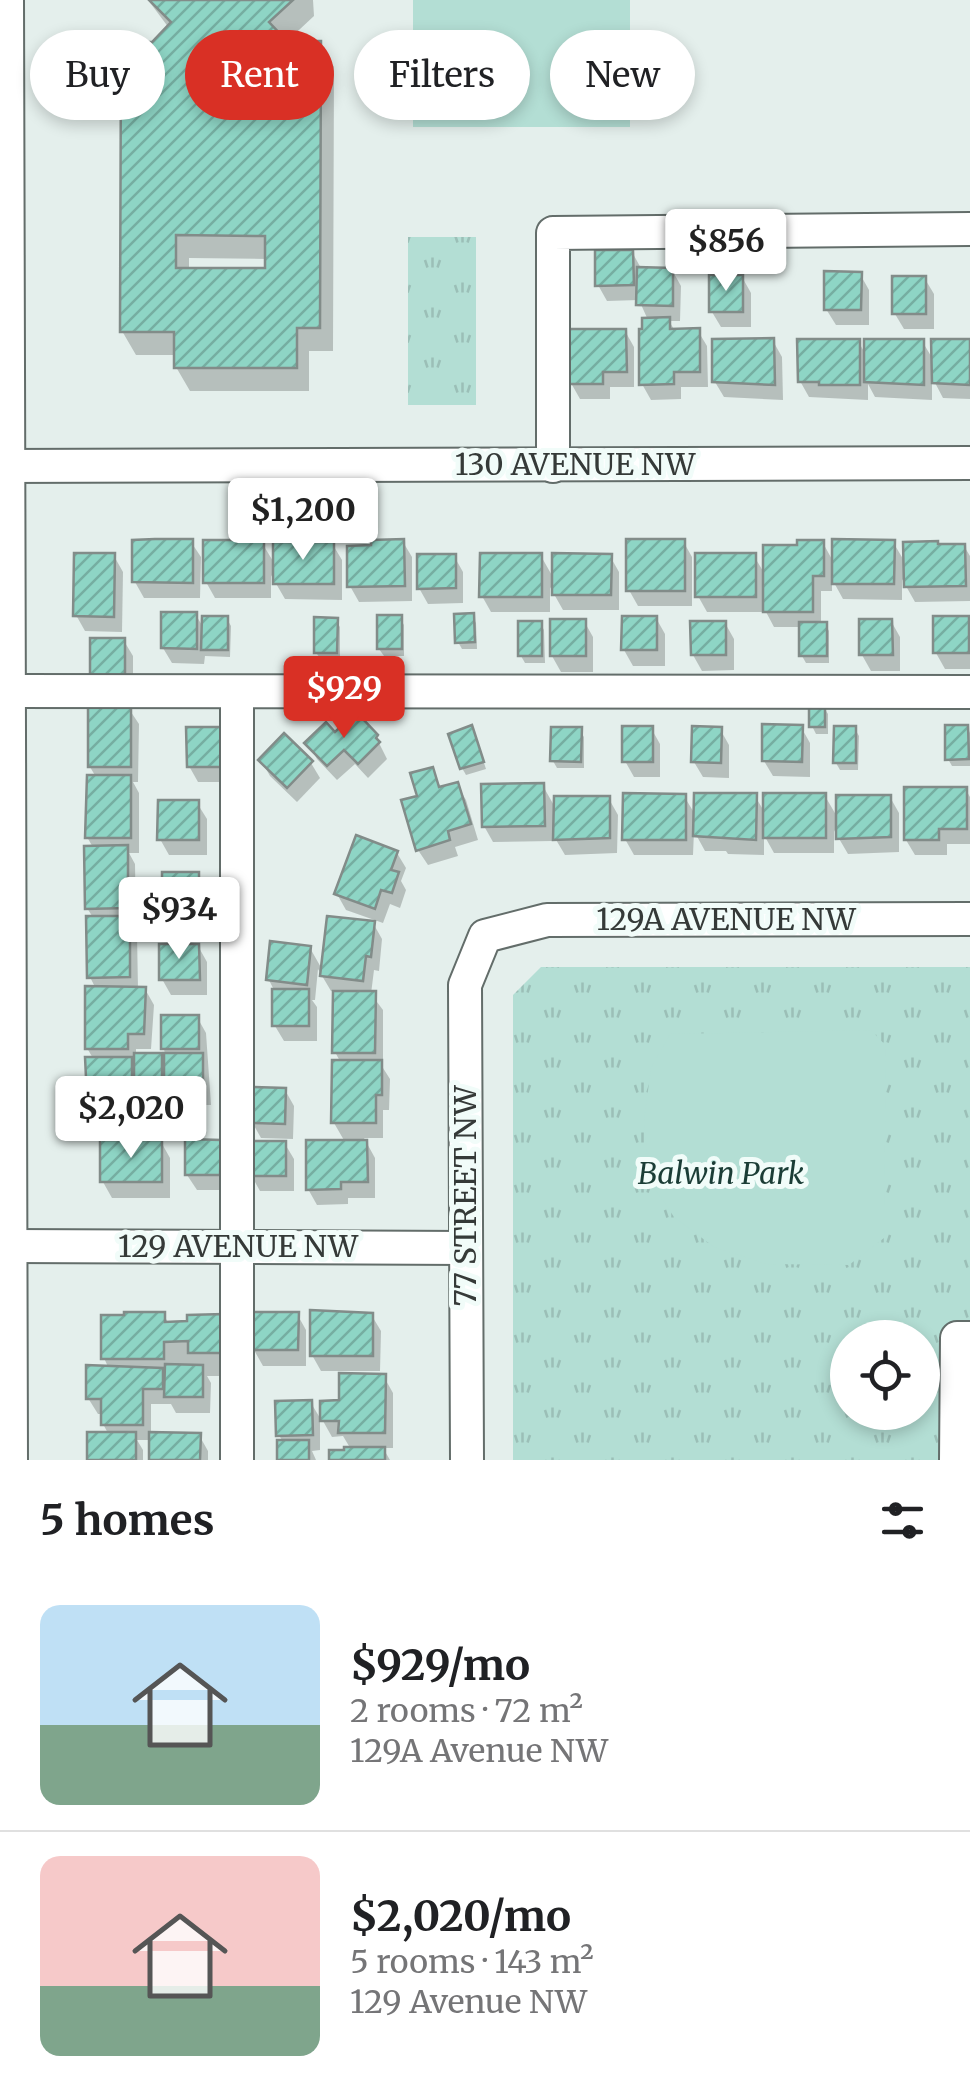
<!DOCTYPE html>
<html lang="en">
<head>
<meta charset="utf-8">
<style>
	:root { --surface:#fff; --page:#f2f2f2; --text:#202124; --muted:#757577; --line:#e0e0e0; --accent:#d93025 }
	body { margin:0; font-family:Merriweather,serif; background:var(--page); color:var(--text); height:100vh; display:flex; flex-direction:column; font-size:38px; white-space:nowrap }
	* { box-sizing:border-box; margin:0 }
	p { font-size:32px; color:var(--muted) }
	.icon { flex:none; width:55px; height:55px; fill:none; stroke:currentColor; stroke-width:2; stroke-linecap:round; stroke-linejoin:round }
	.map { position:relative; height:1460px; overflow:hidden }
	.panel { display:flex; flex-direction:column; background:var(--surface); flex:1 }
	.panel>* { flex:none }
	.banner { position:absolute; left:30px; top:30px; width:910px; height:90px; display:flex; gap:20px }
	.fabs { position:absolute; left:830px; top:1320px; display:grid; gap:20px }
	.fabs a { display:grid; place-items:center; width:110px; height:110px; border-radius:50%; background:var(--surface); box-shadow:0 5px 15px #0003; font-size:50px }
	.price { position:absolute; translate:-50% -85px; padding:0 22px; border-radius:10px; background:#fff; color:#222; font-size:32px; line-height:65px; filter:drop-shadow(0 2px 5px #0008) }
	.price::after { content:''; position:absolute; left:50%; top:60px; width:30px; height:22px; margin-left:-15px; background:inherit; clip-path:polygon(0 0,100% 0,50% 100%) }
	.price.active { background:var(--accent); color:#fff }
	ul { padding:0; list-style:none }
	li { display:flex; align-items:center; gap:30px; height:250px; padding:0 40px }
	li+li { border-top:2px solid var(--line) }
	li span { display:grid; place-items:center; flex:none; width:280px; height:200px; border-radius:20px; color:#555 }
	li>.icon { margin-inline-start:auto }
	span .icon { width:120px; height:120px; fill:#fffc; stroke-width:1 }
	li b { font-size:42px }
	h2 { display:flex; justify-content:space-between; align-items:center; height:120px; padding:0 40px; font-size:42px }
	.pill { padding:0 35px; border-radius:45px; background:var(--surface); box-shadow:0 5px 15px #0003; font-size:35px; line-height:90px }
	.pill.active { background:var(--accent); color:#fff }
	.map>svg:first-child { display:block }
	.park { fill:url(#park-tufts); fill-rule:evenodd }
	.pitch { fill:#b3ded4 }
	.shadow { fill:#0003; fill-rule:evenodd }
	.building { fill:url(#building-hatch); stroke:#828c89; stroke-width:2.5; fill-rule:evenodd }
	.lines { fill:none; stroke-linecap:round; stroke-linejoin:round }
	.minor-casing { stroke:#636d6a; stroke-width:36 }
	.minor { stroke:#fff; stroke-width:32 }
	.labels { text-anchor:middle; stroke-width:10; stroke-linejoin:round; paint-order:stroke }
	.street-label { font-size:30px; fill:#353a38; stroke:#f1fcf9 }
	.park-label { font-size:30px; font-style:italic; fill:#1b3d36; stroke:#f1fcf9 }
</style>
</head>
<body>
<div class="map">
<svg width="970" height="1460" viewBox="0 0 970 1460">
	<defs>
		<pattern id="park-tufts" width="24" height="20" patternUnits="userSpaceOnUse" patternTransform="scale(2.5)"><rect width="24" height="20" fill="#b3ded4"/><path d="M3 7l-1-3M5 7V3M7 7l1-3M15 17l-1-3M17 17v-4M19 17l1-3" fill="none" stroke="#9bbfb7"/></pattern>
		<pattern id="building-hatch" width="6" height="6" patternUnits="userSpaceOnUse" patternTransform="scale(2.5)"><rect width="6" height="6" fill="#8ed5c5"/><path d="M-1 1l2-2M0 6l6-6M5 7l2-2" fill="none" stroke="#75aea1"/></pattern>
	</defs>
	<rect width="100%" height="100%" fill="#e4efec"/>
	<g class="park">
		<rect x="408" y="237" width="68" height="168"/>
		<path d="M541,967H970V1460H513V995ZM848,1338H922V1412H848Z"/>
	</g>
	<g class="pitch">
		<rect x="413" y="0" width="217" height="127"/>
		<polygon points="871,1030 886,1046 884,1238 849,1265 766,1264 714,1247 674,1217 649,1180 644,1120 651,1068 670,1034"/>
	</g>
	<g class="shadow">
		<path d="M148,0H313L314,16L285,43H320L334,67L333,351H309V391H190L176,367V355H136L122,331L153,44L169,28ZM189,258L267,259V271L189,270Z"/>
		<polygon points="632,252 642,270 672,270 681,286 680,321 669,321 675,331 698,331 707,346 708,387 681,387 681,399 651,400 642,384 648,320 639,300 607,301 598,285"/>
		<polygon points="860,274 869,290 869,325 836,325 826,309"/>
		<polygon points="742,277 751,293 751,327 721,327 712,312"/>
		<polygon points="925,279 934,294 934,329 904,329 895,314"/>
		<polygon points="625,331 634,347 634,387 610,387 610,399 580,399 571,383"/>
		<polygon points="773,341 782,357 783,400 724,397 715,382"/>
		<polygon points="858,341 866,355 922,341 934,361 970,342 970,399 943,398 932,377 932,400 875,397 868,384 868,400 809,397 800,381"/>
		<polygon points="683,541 692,557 692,606 638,606 629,590"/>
		<polygon points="191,542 201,557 200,598 144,598 135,582"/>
		<polygon points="403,542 412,557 412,601 359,602 350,586"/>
		<polygon points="893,542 906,564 964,546 970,556 970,601 915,602 902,579 902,600 843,599 832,579 832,591 821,591 821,624 825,624 829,631 829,663 806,663 802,656 802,627 774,627 766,612 707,612 698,596 754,556 766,576 799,548 823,543 834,563"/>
		<polygon points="262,543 276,566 333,545 342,560 342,600 285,599 271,575 271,598 215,598 206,582"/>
		<polygon points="114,556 123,572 122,632 85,631 76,615"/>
		<polygon points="454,556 463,572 463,603 428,604 419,588"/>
		<polygon points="541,556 554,579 610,556 619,572 619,610 563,610 550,587 550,612 491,612 482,596"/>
		<polygon points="196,615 204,629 227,619 231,626 230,657 205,656 204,664 172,663 163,648"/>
		<polygon points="472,616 476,623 477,649 462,649 458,642"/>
		<polygon points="400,618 404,625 404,656 384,656 379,649"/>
		<polygon points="656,618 665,634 665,666 633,666 624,650"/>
		<polygon points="967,618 970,623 970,669 945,669 936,653"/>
		<polygon points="336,620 340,627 340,660 320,659 316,652"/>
		<polygon points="584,621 593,637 593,672 561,672 552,656"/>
		<polygon points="891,621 900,637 900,671 871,671 862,655"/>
		<polygon points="540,623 544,630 545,663 525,663 521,656"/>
		<polygon points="725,623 734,639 734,670 702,671 693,655"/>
		<polygon points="92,641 124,641 133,656 133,690"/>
		<polygon points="823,706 828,714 828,734 816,734 812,726"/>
		<polygon points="129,709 139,724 138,782 133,782 139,793 139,853 129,853 135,864 136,923 131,923 137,934 138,989 145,989 154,1005 151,1049 136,1049 136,1055 161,1055 166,1065 164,1048 197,1017 206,1033 211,1105 176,1105 166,1087 139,1088 139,1135 99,1135 90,1119 94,1060 87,1048 96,989 90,977 94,919 87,908 94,849 87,837 96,777 90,767"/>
		<polygon points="801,727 810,743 810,777 773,776 764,761"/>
		<polygon points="967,727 970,733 970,766 952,766 948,759"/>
		<polygon points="651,728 660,744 660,777 634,777 625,761"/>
		<polygon points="720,729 729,745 729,778 703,777 694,762"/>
		<polygon points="855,729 859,736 858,770 840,770 836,763"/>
		<polygon points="221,730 230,782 198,782 189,766"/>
		<polygon points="580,730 584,737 584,768 557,768 553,761"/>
		<polygon points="335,736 376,737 387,759 368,778 355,764 337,780 317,759 308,743"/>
		<polygon points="475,736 486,769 466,775 462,768"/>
		<polygon points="261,760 311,763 320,778 297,802 270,776"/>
		<polygon points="431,770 442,789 457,785 466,800 478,840 455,847 458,856 428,865 418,850 420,798"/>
		<polygon points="543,786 556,809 609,799 618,815 617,853 565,855 552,833 552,841 493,842 484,826"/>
		<polygon points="966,790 970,797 970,844 947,844 947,855 915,855 906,840"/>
		<polygon points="684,796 696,816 755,796 765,813 825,796 839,820 890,797 899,813 899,852 848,854 834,830 834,853 774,853 764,835 764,855 728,854 726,851 705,851 694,831 693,855 634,855 625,839"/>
		<polygon points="197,803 207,819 207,855 169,855 160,839"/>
		<polygon points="397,853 406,868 401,881 406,890 400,908 390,904 383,923 346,910 337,894"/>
		<polygon points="198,874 207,890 207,925 173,925 164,909"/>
		<polygon points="373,923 382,939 379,971 374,970 371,994 383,1010 383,1068 390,1079 389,1110 383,1110 383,1138 364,1138 375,1158 375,1198 348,1198 348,1204 317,1205 308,1189 345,1142 334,1123 341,1063 335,1052 335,992 331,991 318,969 315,1000 312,1000 317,1007 317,1041 284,1041 275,1026 274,990 269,980 310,948 323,971"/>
		<polygon points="198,946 207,962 207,995 171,995 162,979"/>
		<polygon points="285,1090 294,1106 293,1139 261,1138 252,1122"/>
		<polygon points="161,1142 170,1158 170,1198 112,1198 103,1182"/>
		<polygon points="219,1142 228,1158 228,1190 197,1190 187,1175"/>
		<polygon points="285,1144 294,1159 294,1191 260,1191 251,1175"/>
		<polygon points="163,1314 169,1324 221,1317 235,1376 207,1376 211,1383 210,1413 176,1413 171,1404 151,1404 151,1435 199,1435 208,1451 208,1460 151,1460 152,1440 137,1440 143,1450 143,1460 91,1460 109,1435 103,1424 103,1414 98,1414 88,1398 109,1369 104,1358"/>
		<polygon points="297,1314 306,1330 306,1366 263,1366 254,1350"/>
		<polygon points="372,1316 381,1331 380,1371 321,1371 312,1355"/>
		<polygon points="384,1377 393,1393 393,1448 383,1448 390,1460 332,1460 352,1451 343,1436 332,1437 323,1421 341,1402"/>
		<polygon points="311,1403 320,1418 320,1450 312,1451 316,1460 280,1460 283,1442 279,1435"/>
	</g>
	<g class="building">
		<path d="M149,0H293L269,22L287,41H321L320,328H297V368H174V332H120L121,42H152L171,22ZM176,235L265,236V268H176Z"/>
		<polygon points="595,250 633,250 634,285 595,286"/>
		<polygon points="637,267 673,268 673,306 636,305"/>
		<polygon points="824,271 862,272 861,310 824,310"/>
		<rect x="709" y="275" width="34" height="37"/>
		<rect x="892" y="276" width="34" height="38"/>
		<polygon points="670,317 670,329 700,328 700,372 674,372 674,384 639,385 639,329 642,329 642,318"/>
		<polygon points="568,329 626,329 627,372 603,372 603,384 568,384"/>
		<polygon points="774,338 775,385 712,382 712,339"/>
		<polygon points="797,339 860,339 860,385 819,385 819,382 798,382"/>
		<polygon points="864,339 924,339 924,385 864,382"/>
		<polygon points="931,339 970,339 970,385 932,383"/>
		<polygon points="155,539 193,539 193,583 132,582 132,540"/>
		<polygon points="404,539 405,586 347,587 347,546 371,545 371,540"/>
		<rect x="626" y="539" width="59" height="52"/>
		<polygon points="832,539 895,540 894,584 832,584"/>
		<rect x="203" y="540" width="61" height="43"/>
		<polygon points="797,540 824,540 824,576 813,576 813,612 763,612 763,545 797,545"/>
		<polygon points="938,541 938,544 965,544 966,586 904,587 903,542"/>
		<rect x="273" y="542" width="61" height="42"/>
		<polygon points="74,553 115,553 114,617 73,616"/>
		<polygon points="480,553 542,553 542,597 479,597"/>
		<polygon points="552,553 612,554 611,595 552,595"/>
		<rect x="695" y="553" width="61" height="44"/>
		<polygon points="417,554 456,554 456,588 417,589"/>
		<polygon points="161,612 197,612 197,649 161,648"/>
		<polygon points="474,613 475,642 455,643 454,614"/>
		<rect x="377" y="615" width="25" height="34"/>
		<polygon points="202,616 228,616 228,650 201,650"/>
		<polygon points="622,616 657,616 657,650 621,650"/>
		<rect x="933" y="616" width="36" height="37"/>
		<polygon points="314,617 338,618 337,653 314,653"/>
		<rect x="550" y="619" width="36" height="37"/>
		<polygon points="859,619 892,619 893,655 859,655"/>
		<rect x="518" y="621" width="24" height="35"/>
		<polygon points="690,621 726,621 726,655 691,655"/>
		<rect x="799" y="622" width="28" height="34"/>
		<rect x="90" y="638" width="35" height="37"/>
		<rect x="809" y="704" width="16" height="23"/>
		<rect x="88" y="706" width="43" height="61"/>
		<polygon points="354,714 359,715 378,735 376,738 380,742 358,764 344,750 327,766 304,743 326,722 335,732"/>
		<polygon points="762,724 803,725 802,762 762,761"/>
		<polygon points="472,725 484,762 460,769 448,734"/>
		<polygon points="945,725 968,725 969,759 945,760"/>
		<rect x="622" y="726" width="31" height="36"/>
		<polygon points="692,726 722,727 721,763 691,762"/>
		<polygon points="834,726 856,726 856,763 833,763"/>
		<polygon points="186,727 222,727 222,767 187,767"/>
		<polygon points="551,727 582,727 581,762 550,761"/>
		<polygon points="284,733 313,761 287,788 258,760"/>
		<polygon points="433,767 439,787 458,782 471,824 448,831 450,840 416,851 401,800 417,796 410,773"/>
		<polygon points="87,775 131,775 131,838 85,838"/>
		<polygon points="544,783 545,826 482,827 481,784"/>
		<polygon points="904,787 967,787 967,829 939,829 939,840 904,840"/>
		<polygon points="623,793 686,794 686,840 622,840"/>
		<polygon points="694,793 757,793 756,840 693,836"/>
		<rect x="763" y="793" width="63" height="45"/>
		<polygon points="836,795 891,795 891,837 836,839"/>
		<polygon points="554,796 610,796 610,838 553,840"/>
		<polygon points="158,800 199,800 199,840 157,840"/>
		<polygon points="356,835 398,851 391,870 399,872 392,893 381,890 375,909 334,894"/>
		<polygon points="128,845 128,908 85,909 84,846"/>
		<rect x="162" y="872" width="37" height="38"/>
		<polygon points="86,916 130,916 130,977 87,978"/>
		<polygon points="327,916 375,921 371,957 366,956 363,981 320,976"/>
		<polygon points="270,941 311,946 307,985 266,980"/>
		<polygon points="159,944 199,944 200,980 159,980"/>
		<polygon points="85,986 146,987 144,1034 128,1034 128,1049 85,1049"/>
		<rect x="272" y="989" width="37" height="37"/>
		<polygon points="333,991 376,991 375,1053 332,1053"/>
		<rect x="161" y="1015" width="38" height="34"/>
		<rect x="134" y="1053" width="28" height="28"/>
		<rect x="164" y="1053" width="39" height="37"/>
		<polygon points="85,1057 132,1057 132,1120 88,1120"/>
		<polygon points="332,1060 382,1060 382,1095 376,1095 376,1123 331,1123"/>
		<polygon points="251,1087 286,1088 285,1124 250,1123"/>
		<polygon points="185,1139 221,1140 220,1175 185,1175"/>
		<rect x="100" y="1140" width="62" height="42"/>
		<polygon points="306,1140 367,1140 368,1182 341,1182 341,1189 306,1190"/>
		<rect x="249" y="1141" width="37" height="35"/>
		<polygon points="310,1310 373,1313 373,1356 310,1356"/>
		<polygon points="124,1312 165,1312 165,1322 187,1321 187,1315 223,1314 223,1353 188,1353 188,1341 164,1342 164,1359 101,1359 101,1315 124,1315"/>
		<polygon points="252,1312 299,1312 298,1350 252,1350"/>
		<polygon points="165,1364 203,1365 203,1397 164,1397"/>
		<polygon points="86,1365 163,1368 163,1389 143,1389 143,1425 101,1425 101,1399 86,1399"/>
		<polygon points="339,1373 386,1374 385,1433 338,1433 339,1421 320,1421 320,1401 339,1400"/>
		<polygon points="312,1400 313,1435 276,1436 275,1401"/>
		<rect x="87" y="1432" width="49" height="28"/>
		<polygon points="149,1432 201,1433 200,1460 149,1460"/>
		<rect x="277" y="1440" width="32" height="20"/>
		<polygon points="344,1447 385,1447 385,1460 329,1460 329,1450 344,1450"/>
	</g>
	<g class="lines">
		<defs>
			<g id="minor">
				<polyline points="7,0 11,1460"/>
				<polyline points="0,466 970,463"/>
				<polyline points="553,466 553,233 970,229"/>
				<polyline points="9,691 970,692"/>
				<polyline points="11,1246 466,1248"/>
				<polyline points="237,1460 237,693"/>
				<polyline points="467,1460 465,985 485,936 547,920 970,919"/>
				<polyline points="956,1460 957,1338 970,1338"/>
			</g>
		</defs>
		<use href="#minor" class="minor-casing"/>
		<use href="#minor" class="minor"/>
	</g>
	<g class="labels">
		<g class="street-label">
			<text x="575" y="475">130 AVENUE NW</text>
			<text x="726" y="930">129A AVENUE NW</text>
			<text transform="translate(466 1196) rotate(-90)" y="10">77 STREET NW</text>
			<text x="238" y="1257">129 AVENUE NW</text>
		</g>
		<g class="park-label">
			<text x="721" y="1184">Balwin Park</text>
		</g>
	</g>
</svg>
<div class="fabs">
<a><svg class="icon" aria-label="locate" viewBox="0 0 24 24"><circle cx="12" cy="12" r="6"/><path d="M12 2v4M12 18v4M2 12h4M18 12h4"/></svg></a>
</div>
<b class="price" style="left:726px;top:294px">$856</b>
<b class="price" style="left:303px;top:563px">$1,200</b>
<b class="price active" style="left:344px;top:741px">$929</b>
<b class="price" style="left:179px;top:962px">$934</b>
<b class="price" style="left:131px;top:1161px">$2,020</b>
<div class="banner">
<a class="pill">Buy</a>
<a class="pill active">Rent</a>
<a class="pill">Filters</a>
<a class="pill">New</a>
</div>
</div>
<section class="panel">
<h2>5 homes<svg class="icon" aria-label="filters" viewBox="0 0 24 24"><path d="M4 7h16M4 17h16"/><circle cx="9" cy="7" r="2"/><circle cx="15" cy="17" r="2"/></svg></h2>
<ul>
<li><span style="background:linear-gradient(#bfe0f5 60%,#7fa58c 0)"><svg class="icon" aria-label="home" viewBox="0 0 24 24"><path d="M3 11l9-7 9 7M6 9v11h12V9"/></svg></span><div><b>$929/mo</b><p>2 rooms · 72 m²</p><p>129A Avenue NW</p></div></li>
<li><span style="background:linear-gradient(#f6c9c9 65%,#7fa58c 0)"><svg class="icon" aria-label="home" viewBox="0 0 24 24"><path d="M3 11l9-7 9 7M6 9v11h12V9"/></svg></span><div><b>$2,020/mo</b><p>5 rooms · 143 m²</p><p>129 Avenue NW</p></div></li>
</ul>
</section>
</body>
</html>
